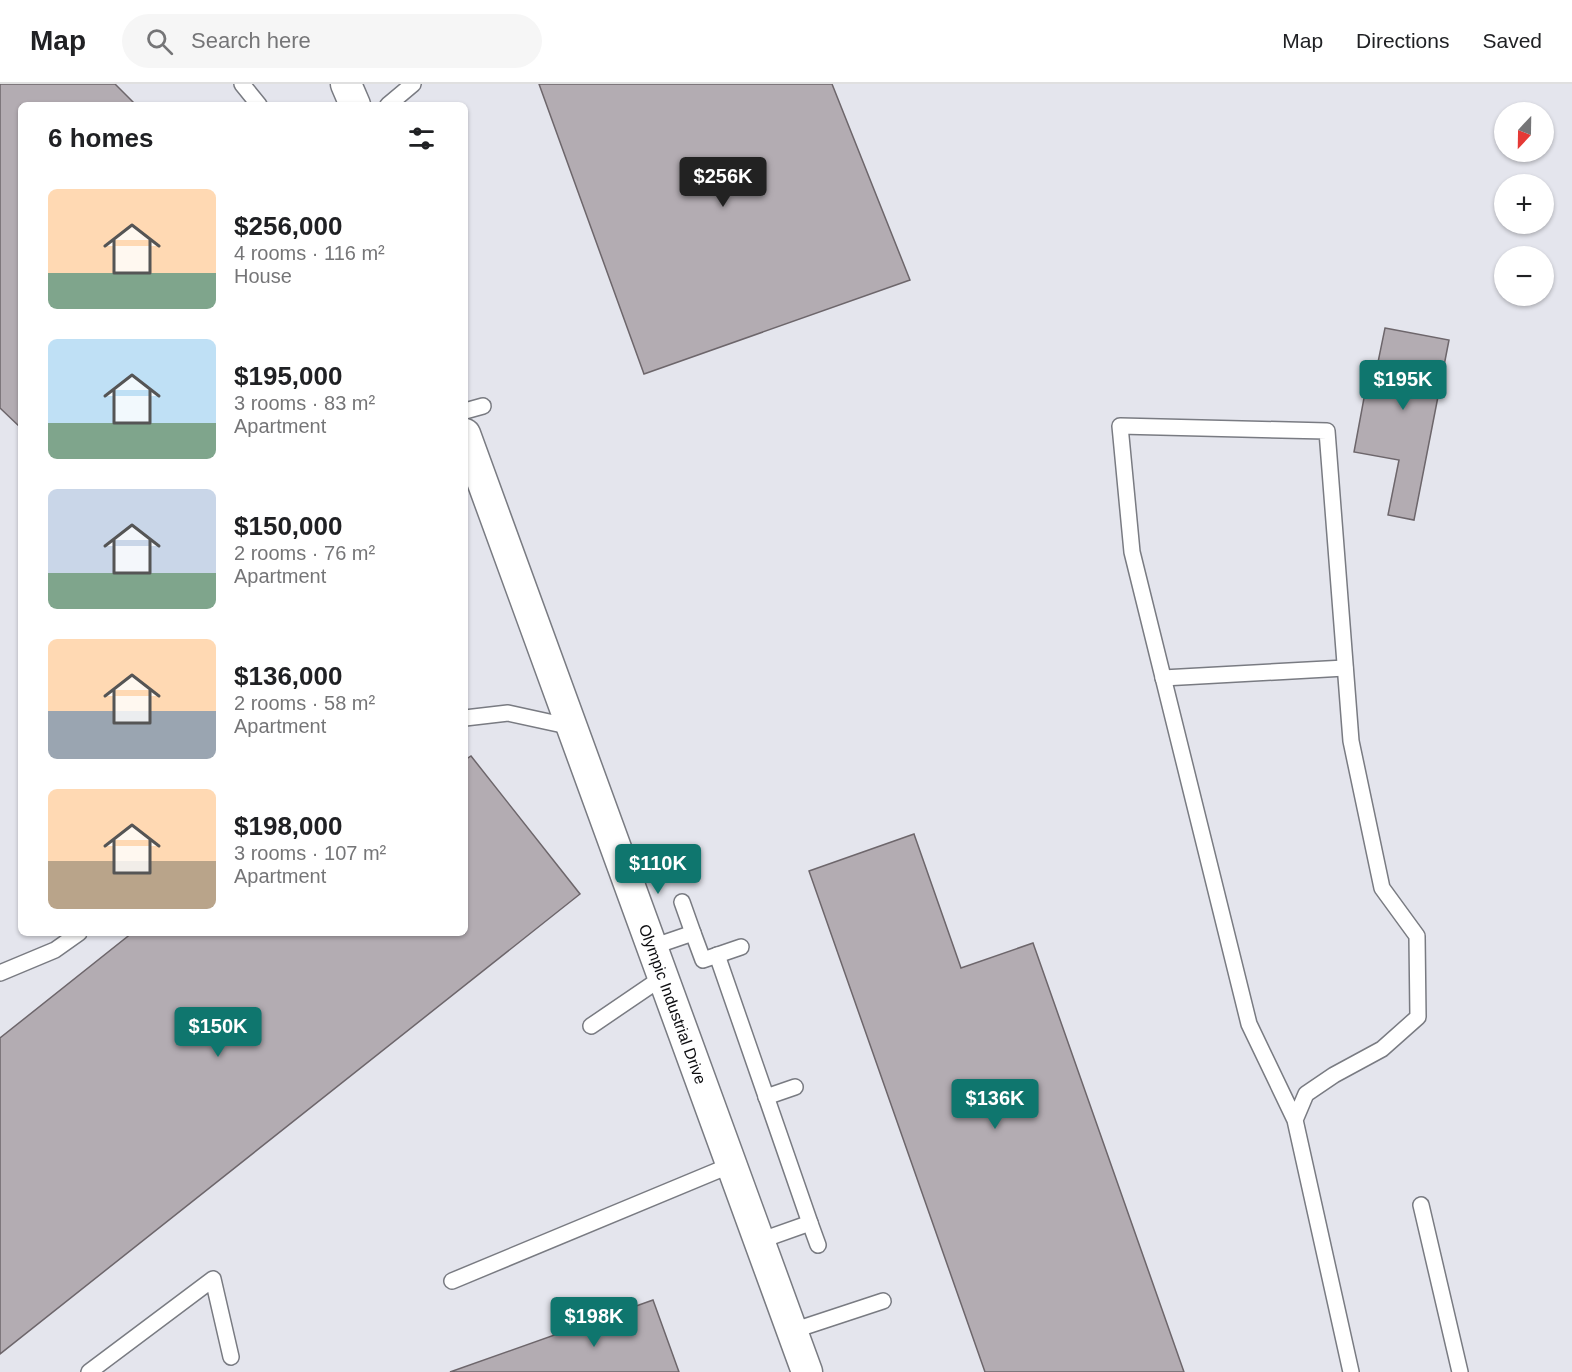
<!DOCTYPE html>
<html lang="en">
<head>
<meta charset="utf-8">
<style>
	:root { --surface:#fff; --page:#f6f6f6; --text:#202124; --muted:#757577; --line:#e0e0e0; --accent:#0f766e }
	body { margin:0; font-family:Arial,sans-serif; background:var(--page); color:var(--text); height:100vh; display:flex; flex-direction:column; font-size:22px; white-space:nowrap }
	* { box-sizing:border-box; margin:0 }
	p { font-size:20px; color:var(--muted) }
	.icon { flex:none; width:33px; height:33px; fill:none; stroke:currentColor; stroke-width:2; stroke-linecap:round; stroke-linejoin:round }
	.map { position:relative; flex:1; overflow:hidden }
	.panel { position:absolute; left:18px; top:18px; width:450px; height:834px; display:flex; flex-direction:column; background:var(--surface); border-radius:9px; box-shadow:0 2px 4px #0004 }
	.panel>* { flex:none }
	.needle { width:39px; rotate:202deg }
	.tools { position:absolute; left:1494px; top:18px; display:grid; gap:12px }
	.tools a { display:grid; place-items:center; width:60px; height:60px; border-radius:50%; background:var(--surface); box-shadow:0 2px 4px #0004; font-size:30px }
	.price { position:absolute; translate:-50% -51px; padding:0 14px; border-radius:6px; background:var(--accent); color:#fff; font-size:20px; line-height:39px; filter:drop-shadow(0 2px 3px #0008) }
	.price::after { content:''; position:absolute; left:50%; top:36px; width:18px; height:14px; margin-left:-9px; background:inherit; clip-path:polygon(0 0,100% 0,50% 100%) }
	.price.on { background:#222; color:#fff }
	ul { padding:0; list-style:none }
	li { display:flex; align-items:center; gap:18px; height:150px; padding:0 30px }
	li span { display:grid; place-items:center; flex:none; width:168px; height:120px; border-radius:9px; color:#555 }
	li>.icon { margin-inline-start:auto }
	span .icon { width:72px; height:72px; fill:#fffc; stroke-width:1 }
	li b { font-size:26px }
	h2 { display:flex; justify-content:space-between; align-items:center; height:72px; padding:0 30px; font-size:26px }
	header { display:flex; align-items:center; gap:36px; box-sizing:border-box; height:84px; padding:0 30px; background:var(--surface); border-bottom:2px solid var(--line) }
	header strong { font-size:28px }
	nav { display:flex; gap:33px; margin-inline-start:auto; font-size:21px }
	.search { width:420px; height:54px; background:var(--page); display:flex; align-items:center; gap:15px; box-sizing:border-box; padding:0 21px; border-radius:33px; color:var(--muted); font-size:22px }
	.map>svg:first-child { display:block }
	.building { fill:#b3acb2; stroke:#6d666b; stroke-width:1.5 }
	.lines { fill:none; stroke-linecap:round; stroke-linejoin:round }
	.lane-casing { stroke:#797b82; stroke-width:18 }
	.street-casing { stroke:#797b82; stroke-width:33 }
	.lane { stroke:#fff; stroke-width:15 }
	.street { stroke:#fff; stroke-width:30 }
	.labels { text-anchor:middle; stroke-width:5; stroke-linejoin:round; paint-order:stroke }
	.street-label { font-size:16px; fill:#0d0d10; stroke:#fff }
</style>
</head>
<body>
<header>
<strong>Map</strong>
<div class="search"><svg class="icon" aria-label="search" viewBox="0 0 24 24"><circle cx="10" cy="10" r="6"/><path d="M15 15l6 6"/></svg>Search here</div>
<nav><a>Map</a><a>Directions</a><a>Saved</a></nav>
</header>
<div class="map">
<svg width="1572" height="1288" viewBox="0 0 1572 1288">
	<rect width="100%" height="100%" fill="#e4e5ed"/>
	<g class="building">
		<polygon points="0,0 115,0 136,21 21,21 21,344 0,324"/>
		<polygon points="539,0 832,0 910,196 644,290"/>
		<polygon points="1385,244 1449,256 1414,436 1388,431 1399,376 1354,368 1369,287 1376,288"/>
		<polygon points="471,672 580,810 0,1270 0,954 132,849 465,849 465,676"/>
		<polygon points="914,750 961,884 1033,859 1184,1288 985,1288 809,787"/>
		<polygon points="653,1216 679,1288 450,1288"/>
	</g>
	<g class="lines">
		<defs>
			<g id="lane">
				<polyline points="242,0 259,21"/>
				<polyline points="388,21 413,0"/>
				<polyline points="465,327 483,322"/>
				<polyline points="1163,594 1345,584"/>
				<polyline points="465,634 508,629 572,643"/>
				<polyline points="693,849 703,876 741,863"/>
				<polyline points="652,863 693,849 682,818"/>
				<polyline points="717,871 810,1139"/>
				<polyline points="0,889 55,866 79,849"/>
				<polyline points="591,942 663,893"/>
				<polyline points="766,1013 795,1003"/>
				<polyline points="1295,1036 1306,1010 1334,991 1382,965 1418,933 1417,852 1382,804 1351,657 1327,347 1120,342 1132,468 1249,940 1295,1036 1351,1288"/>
				<polyline points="1421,1121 1460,1288"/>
				<polyline points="759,1157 810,1139 818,1161"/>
				<polyline points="452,1197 731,1081"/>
				<polyline points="792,1247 883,1217"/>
				<polyline points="89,1288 213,1195 231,1273"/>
			</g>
			<g id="street">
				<polyline points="346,0 355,21"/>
				<polyline points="465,350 807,1288"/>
			</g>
		</defs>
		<use href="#lane" class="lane-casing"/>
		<use href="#street" class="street-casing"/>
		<use href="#lane" class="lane"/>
		<use href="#street" class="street"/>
	</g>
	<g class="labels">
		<g class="street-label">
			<text transform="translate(673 920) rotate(70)" y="6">Olympic Industrial Drive</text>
		</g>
	</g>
</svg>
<div class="tools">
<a><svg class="needle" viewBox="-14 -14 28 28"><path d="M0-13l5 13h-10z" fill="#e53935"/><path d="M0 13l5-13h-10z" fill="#757577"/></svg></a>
<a>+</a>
<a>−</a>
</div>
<b class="price on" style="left:723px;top:124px">$256K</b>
<b class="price" style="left:1403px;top:327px">$195K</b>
<b class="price" style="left:658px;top:811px">$110K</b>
<b class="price" style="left:218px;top:974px">$150K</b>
<b class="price" style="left:995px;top:1046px">$136K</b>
<b class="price" style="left:594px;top:1264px">$198K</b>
<section class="panel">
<h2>6 homes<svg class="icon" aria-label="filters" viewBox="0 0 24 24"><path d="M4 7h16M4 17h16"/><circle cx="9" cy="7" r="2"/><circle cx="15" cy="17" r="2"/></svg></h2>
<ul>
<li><span style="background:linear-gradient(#ffd9b3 70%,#7fa58c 0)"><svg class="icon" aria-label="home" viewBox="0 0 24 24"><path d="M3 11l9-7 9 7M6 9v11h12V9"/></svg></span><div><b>$256,000</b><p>4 rooms · 116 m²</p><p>House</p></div></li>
<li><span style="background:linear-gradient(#bfe0f5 70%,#7fa58c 0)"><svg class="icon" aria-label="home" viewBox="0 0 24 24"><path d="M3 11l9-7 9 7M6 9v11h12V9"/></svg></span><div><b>$195,000</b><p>3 rooms · 83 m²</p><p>Apartment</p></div></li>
<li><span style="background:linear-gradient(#c9d6e8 70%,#7fa58c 0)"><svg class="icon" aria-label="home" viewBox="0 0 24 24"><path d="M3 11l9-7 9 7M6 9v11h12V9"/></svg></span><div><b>$150,000</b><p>2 rooms · 76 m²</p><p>Apartment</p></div></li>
<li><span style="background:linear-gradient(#ffd9b3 60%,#9aa5b1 0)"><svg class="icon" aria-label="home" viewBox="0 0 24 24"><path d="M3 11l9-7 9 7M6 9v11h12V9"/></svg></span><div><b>$136,000</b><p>2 rooms · 58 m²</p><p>Apartment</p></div></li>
<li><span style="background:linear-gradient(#ffd9b3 60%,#b9a48a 0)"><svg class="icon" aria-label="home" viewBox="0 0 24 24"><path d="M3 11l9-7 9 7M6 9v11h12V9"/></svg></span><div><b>$198,000</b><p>3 rooms · 107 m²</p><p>Apartment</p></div></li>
</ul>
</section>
</div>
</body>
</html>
